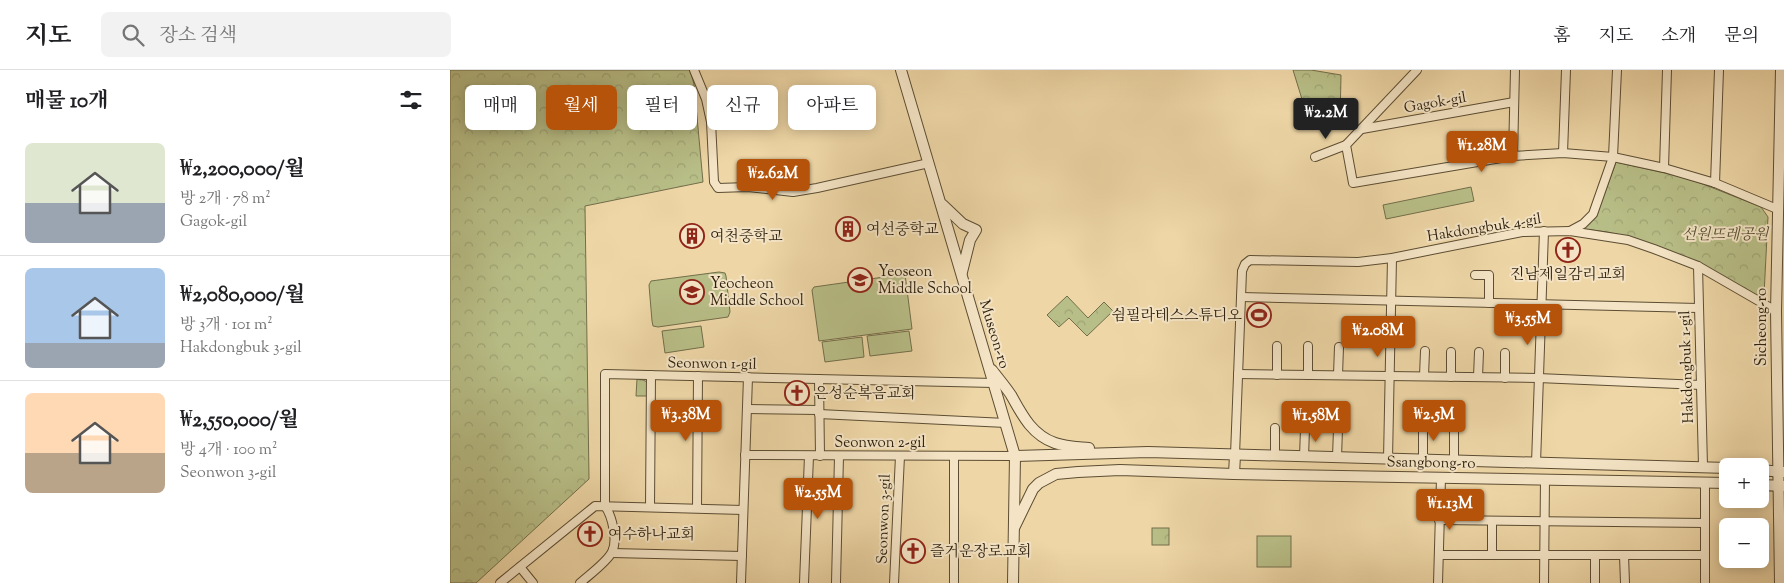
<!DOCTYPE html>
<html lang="ko">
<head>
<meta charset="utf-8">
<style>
	:root { --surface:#fff; --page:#f2f2f2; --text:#202124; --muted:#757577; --line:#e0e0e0; --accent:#b45309 }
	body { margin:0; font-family:"Sorts Mill Goudy","Noto Serif KR",serif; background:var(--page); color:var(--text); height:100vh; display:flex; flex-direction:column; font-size:19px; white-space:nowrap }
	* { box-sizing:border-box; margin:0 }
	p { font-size:16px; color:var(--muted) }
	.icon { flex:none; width:28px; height:28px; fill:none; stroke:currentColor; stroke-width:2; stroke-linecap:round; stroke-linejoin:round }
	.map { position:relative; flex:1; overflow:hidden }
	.details { display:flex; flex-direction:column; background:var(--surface); width:450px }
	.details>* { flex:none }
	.top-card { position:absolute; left:15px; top:15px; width:475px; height:45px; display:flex; gap:10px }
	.buttons { position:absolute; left:1269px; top:388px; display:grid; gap:10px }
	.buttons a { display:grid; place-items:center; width:50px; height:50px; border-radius:8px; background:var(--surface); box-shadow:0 2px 12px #0003; font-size:25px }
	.price { position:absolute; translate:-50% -42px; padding:0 11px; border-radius:5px; background:var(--accent); color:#fff; font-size:16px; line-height:32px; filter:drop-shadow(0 1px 2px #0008) }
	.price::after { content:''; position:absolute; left:50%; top:30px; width:15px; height:11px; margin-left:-8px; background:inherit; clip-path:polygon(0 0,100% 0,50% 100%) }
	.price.active { background:#222; color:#fff }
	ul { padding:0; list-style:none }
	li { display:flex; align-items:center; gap:15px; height:125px; padding:0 25px }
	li+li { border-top:1px solid var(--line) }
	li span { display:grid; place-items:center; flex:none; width:140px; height:100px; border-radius:8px; color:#555 }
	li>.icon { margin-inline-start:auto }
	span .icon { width:60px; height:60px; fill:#fffc; stroke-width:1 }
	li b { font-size:21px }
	h2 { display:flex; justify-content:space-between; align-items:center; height:60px; padding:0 25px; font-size:21px }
	.pill { padding:0 18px; border-radius:8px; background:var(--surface); box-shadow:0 2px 12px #0003; font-size:18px; line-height:45px }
	.pill.active { background:var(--accent); color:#fff }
	header { display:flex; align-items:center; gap:30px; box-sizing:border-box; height:70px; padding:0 25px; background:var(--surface); border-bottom:1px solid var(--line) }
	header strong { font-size:24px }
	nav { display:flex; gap:28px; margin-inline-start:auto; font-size:18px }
	.search { width:350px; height:45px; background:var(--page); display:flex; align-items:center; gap:12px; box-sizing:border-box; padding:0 18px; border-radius:8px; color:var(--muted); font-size:19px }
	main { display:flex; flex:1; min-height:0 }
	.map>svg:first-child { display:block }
	.forest { fill:url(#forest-crowns); stroke:#726e4a }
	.pitch { fill:#b8be87; stroke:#726e4a }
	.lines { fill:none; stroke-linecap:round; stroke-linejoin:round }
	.minor-casing { stroke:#5c4d33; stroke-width:10 }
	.tertiary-casing { stroke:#5c4d33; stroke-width:12 }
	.minor { stroke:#f4e4c5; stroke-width:8 }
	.tertiary { stroke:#f4e4c5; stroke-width:10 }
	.labels { text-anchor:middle; stroke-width:4; stroke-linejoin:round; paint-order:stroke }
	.street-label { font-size:15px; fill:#2c1f0d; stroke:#f4e4c5 }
	.poi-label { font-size:15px; fill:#2c1f0d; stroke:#f4e4c5; text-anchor:start }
	.park-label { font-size:15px; font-style:italic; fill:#564f32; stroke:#f4e4c5 }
</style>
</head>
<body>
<header>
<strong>지도</strong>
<div class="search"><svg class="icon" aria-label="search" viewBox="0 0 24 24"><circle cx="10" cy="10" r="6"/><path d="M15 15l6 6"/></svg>장소 검색</div>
<nav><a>홈</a><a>지도</a><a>소개</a><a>문의</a></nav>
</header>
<main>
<section class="details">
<h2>매물 10개<svg class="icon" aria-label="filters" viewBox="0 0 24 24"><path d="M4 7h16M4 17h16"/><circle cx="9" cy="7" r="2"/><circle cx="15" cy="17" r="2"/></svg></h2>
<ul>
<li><span style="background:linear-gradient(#dfe7d0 60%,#9aa5b1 0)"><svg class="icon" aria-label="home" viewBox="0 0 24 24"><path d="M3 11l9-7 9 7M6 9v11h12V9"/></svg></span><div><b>₩2,200,000/월</b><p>방 2개 · 78 m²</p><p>Gagok-gil</p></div></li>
<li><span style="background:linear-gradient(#a9c7e8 75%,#9aa5b1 0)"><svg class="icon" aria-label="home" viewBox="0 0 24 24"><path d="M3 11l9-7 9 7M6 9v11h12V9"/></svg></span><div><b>₩2,080,000/월</b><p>방 3개 · 101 m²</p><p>Hakdongbuk 3-gil</p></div></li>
<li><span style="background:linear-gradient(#ffd9b3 60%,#b9a48a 0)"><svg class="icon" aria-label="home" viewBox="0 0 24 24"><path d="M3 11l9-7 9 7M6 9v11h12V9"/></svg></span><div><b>₩2,550,000/월</b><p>방 4개 · 100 m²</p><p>Seonwon 3-gil</p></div></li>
</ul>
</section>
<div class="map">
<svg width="1334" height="513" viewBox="0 0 1334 513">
	<defs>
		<pattern id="forest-crowns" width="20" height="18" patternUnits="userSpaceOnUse" patternTransform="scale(1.25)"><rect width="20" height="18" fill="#b8be87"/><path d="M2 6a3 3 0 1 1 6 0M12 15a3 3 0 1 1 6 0" fill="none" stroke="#9ea373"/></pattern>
	</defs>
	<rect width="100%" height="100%" fill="#eed6a6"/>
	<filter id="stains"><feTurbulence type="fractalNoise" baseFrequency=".004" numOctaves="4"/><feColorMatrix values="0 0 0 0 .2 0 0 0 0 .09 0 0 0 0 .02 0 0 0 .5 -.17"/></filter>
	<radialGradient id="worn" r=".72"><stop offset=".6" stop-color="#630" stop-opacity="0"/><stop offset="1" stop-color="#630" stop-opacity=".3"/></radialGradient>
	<g class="forest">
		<polygon points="0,0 240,0 244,14 253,112 135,136 139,409 26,513 0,513"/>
		<polygon points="843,0 861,0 891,5 890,53 859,52"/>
		<path d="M1166,92L1228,106L1253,114L1311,137L1318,147L1314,225L1306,226C1250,196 1195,162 1129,159L1146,147Z"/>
		<polygon points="617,226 638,248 654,232 663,241 637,266 619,248 609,257 597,245"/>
		<polygon points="187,309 193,310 197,312 197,326 186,326"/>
		<rect x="702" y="458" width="17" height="17"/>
	</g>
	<g class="pitch">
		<polygon points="1021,117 1024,131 936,149 933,135"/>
		<polygon points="269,202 275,203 276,206 280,242 278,247 208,257 203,256 202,251 199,215 201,211"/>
		<polygon points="455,204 462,259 369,271 362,220 364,217"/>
		<polygon points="251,256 254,277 215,283 212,261"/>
		<polygon points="459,261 462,281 420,286 417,266"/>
		<polygon points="412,267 414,287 375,292 372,272"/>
		<rect x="807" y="466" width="34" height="31"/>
	</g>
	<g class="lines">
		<defs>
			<g id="minor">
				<polyline points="244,0 256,29 261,52 264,112 268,118 298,117 343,122 367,118 479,93"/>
				<polyline points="967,0 896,75 903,113 1063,86 1113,83 1163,87 1214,98 1265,113 1327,139"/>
				<polyline points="912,59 1064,32"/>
				<polyline points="1113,83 1116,0"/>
				<polyline points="1063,86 1065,0"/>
				<polyline points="865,87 896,75"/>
				<polyline points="1214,98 1217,0"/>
				<polyline points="1265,113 1269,0"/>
				<polyline points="1120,161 1133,154 1143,144 1163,87 1167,0"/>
				<polyline points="1248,196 1253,396"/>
				<polyline points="1025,205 1039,205 1039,233"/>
				<polyline points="791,227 1248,238"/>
				<polyline points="788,304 1088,308 1251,315"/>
				<polyline points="827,305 827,276"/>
				<polyline points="858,305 858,276"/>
				<polyline points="888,305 889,277"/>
				<polyline points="974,306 975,281"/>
				<polyline points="1001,307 1001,282"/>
				<polyline points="1028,307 1029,282"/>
				<polyline points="1055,308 1055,283"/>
				<polyline points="369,309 370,386"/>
				<polyline points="297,339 369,340"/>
				<polyline points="369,344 556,353"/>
				<polyline points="295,385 565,386"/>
				<polyline points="785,385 792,201 795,194 800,190 908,192 942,188 1072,162 1120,161 1178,170 1204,179 1248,196 1326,241"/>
				<polyline points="825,386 825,358"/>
				<polyline points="854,387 855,359"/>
				<polyline points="887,387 888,359"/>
				<polyline points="938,389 942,188"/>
				<polyline points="973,390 973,353"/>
				<polyline points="1004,391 1004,354"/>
				<polyline points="1086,393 1094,161"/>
				<polyline points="1255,412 1255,513"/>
				<polyline points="200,437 201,305"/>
				<polyline points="247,438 248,306"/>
				<polyline points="989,450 1255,453"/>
				<polyline points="162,483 292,486"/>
				<polyline points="989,485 1255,485"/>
				<polyline points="1042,485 1042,451"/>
				<polyline points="1145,485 1145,513"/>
				<polyline points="1174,485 1175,513"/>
				<polyline points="70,497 83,513"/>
				<polyline points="50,513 145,436 293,440"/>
				<path d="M130,513C139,505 157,492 162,482C168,470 162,446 155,436V304L544,313"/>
				<polyline points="291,513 298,307"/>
				<polyline points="354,513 359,386"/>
				<polyline points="386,513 389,386"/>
				<polyline points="444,513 450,386"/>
				<polyline points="504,513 504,386"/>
				<polyline points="988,513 991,408"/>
				<polyline points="1094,513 1095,409"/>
			</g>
			<g id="tertiary">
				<polyline points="451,0 565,386 563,513"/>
				<polyline points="493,135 513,154 526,160 520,170 512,202"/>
				<path d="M542,300C548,308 555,316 561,325C572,345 582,365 605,373C616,377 628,377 639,378"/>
				<polyline points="565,386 698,382 1278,398"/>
				<polyline points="1310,400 1333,402"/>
				<polyline points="784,404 785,385"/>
				<polyline points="1310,415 1333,416"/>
				<polyline points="564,458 583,419 589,413 606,404 628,402 670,400 784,404 1278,413"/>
				<polyline points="1330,513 1326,241 1331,0"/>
			</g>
		</defs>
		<use href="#minor" class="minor-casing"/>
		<use href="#tertiary" class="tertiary-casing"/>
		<use href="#minor" class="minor"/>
		<use href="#tertiary" class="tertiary"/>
	</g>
	<defs>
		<symbol id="building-ring" viewBox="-11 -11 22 22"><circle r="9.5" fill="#f4e4c5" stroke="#8f2418" stroke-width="1.5"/><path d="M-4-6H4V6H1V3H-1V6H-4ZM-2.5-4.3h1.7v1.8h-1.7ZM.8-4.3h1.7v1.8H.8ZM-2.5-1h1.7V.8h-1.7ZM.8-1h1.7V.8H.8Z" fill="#8f2418"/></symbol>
		<symbol id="church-ring" viewBox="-11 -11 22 22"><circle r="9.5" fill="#f4e4c5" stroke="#8f2418" stroke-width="1.5"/><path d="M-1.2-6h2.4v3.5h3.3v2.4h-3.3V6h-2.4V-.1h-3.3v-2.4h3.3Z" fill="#8f2418"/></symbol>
		<symbol id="school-ring" viewBox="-11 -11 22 22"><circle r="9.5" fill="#f4e4c5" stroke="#8f2418" stroke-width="1.5"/><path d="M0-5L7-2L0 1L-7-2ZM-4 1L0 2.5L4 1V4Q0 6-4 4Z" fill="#8f2418"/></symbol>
		<symbol id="stadium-ring" viewBox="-11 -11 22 22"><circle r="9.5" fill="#f4e4c5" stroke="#8f2418" stroke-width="1.5"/><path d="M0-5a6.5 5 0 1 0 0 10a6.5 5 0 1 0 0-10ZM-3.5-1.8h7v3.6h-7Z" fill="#8f2418"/></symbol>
	</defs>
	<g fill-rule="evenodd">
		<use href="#building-ring" x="384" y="145" width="28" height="28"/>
		<use href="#building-ring" x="228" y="152" width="28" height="28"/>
		<use href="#church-ring" x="1104" y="166" width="28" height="28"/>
		<use href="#school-ring" x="396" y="196" width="28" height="28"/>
		<use href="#school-ring" x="228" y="208" width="28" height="28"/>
		<use href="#stadium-ring" x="795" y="231" width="28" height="28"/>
		<use href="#church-ring" x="333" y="309" width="28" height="28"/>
		<use href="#church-ring" x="126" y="450" width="28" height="28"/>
		<use href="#church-ring" x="449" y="467" width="28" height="28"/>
	</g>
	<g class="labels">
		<g class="street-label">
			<text transform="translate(985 32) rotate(-10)" y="5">Gagok-gil</text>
			<text transform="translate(1034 157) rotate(-9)" y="5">Hakdongbuk 4-gil</text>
			<text transform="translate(1311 257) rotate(-90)" y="5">Sicheong-ro</text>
			<text transform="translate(545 264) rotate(73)" y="5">Museon-ro</text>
			<text transform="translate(262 293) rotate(1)" y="5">Seonwon 1-gil</text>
			<text transform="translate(1236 297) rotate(-92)" y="5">Hakdongbuk 1-gil</text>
			<text x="430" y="377">Seonwon 2-gil</text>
			<text transform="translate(981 392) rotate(1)" y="5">Ssangbong-ro</text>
			<text transform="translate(433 449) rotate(-88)" y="5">Seonwon 3-gil</text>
		</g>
		<g class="poi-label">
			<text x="416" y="164">여선중학교</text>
			<text x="260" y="171">여천중학교</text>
			<text x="428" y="206">Yeoseon<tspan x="428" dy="17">Middle School</tspan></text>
			<text x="1118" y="209" text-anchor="middle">진남제일감리교회</text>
			<text x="260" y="218">Yeocheon<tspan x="260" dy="17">Middle School</tspan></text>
			<text x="792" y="250" text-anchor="end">쉼필라테스스튜디오</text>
			<text x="364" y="328">은성순복음교회</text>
			<text x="158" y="469">여수하나교회</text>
			<text x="480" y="486">즐거운장로교회</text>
		</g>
		<g class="park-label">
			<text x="1275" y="169">선원뜨레공원</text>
		</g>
	</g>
	<rect width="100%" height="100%" filter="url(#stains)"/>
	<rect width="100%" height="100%" fill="url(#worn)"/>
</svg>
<div class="buttons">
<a>+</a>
<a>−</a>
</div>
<b class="price active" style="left:876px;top:70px">₩2.2M</b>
<b class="price" style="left:1032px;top:103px">₩1.28M</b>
<b class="price" style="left:323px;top:131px">₩2.62M</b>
<b class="price" style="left:1078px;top:276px">₩3.55M</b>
<b class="price" style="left:928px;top:288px">₩2.08M</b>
<b class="price" style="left:236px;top:372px">₩3.38M</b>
<b class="price" style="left:984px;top:372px">₩2.5M</b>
<b class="price" style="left:866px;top:373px">₩1.58M</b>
<b class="price" style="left:368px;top:450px">₩2.55M</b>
<b class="price" style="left:1000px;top:461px">₩1.13M</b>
<div class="top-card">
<a class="pill">매매</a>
<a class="pill active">월세</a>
<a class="pill">필터</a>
<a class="pill">신규</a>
<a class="pill">아파트</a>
</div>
</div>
</main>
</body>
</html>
